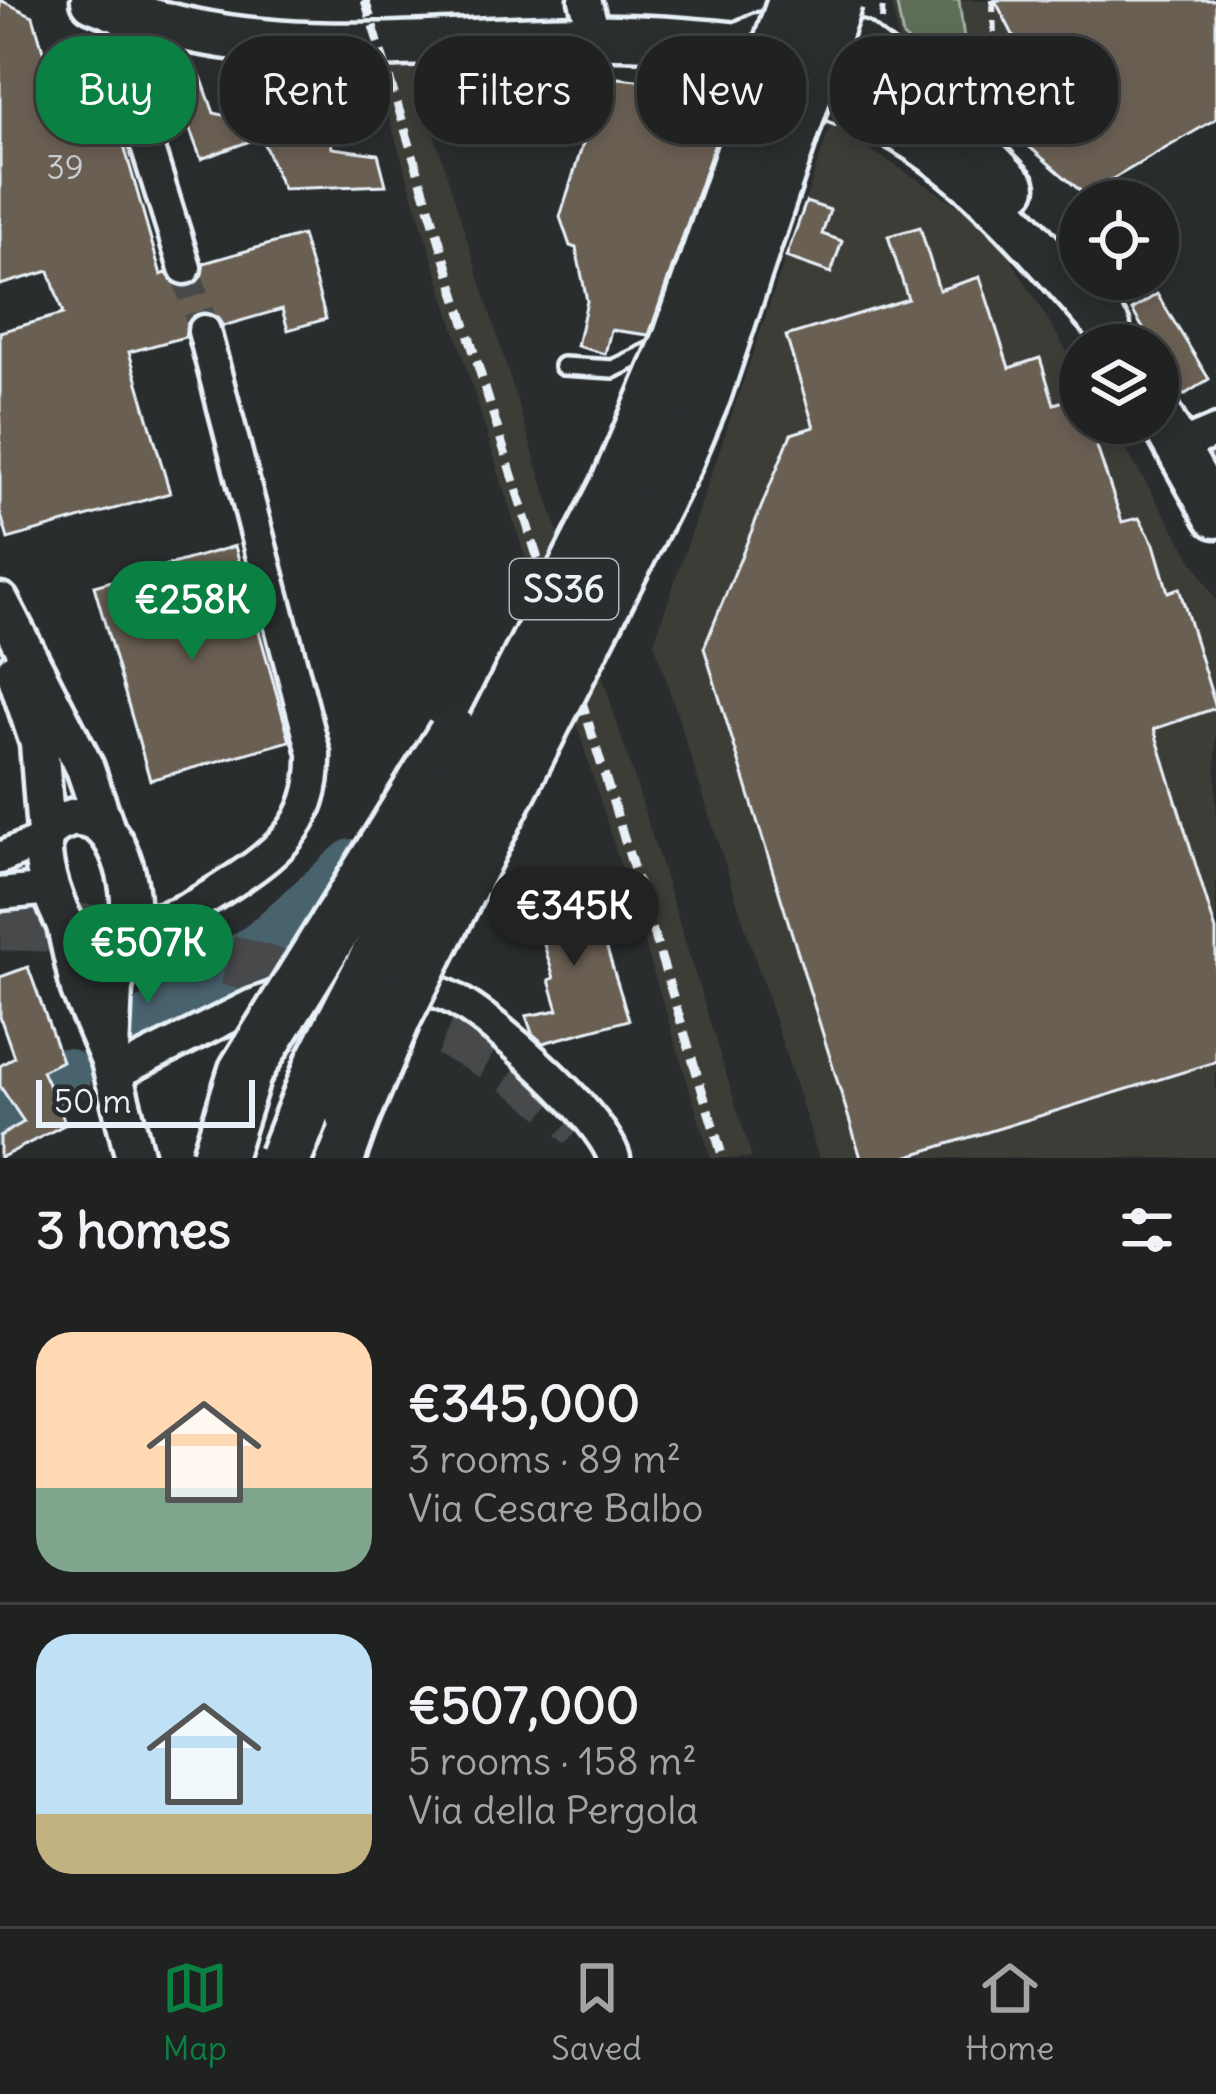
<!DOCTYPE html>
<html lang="en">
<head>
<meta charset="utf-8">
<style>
	:root { --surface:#202222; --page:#282a2a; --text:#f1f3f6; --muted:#a2a4a5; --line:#3d3f40; --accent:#0b8043 }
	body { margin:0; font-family:Delius,sans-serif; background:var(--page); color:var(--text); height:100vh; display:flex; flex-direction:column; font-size:45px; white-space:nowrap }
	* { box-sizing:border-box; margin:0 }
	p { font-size:39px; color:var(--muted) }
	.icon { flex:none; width:66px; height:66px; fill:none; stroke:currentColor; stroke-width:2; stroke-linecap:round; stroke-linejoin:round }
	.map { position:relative; height:1158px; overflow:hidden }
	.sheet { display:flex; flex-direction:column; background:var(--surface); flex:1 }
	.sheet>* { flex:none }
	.banner { position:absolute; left:36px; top:36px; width:1146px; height:108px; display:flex; gap:24px }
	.controls { position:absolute; left:1059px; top:180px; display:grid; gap:24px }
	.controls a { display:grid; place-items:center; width:120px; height:120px; border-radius:50%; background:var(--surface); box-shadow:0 6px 18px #0003,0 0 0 3px var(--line); font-size:60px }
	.scale { position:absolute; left:36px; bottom:30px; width:219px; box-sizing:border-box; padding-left:12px; border:6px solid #e8f1f8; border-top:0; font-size:33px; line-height:42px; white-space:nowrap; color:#e8f1f8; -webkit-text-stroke:9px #2a2d2e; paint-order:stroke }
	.price { position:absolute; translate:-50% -102px; padding:0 27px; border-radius:42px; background:var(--accent); color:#fff; font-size:39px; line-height:78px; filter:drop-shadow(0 3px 6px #0008) }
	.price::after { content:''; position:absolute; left:50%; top:72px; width:36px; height:27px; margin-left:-18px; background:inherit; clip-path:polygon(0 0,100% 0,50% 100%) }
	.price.selected { background:#222; color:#fff }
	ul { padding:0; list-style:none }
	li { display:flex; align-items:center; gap:36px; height:300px; padding:0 36px }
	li+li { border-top:3px solid var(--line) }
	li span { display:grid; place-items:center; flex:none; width:336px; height:240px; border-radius:36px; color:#555 }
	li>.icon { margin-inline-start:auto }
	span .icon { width:144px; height:144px; fill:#fffc; stroke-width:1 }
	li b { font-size:51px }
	h2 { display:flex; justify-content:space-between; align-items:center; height:144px; padding:0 36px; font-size:51px }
	.tag { padding:0 42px; border-radius:48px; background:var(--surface); box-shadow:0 6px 18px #0003,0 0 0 3px var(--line); font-size:42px; line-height:108px }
	.tag.selected { background:var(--accent); color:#fff }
	.menu { display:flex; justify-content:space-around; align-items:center; height:168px; border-top:3px solid var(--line); background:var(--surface); font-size:33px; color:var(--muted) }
	.menu a { display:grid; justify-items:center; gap:6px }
	.menu .selected { color:var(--accent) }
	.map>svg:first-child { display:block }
	.built { fill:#3e3c39 }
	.green { fill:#5d6d56; stroke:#a2afa7; stroke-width:3 }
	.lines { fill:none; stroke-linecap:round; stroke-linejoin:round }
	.river { stroke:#49636e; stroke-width:54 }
	.building { fill:#6b5f52; stroke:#e8f1f8; stroke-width:3 }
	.minor-tunnel { stroke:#464a4c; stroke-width:30; stroke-dasharray:30 15; stroke-linecap:butt }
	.trunk-tunnel { stroke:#464a4c; stroke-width:51; stroke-dasharray:51 26; stroke-linecap:butt }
	.service-casing { stroke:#e8f1f8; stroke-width:24 }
	.minor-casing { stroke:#e8f1f8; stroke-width:39 }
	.tertiary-casing { stroke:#e8f1f8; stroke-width:45 }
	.secondary-casing { stroke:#e8f1f8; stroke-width:51 }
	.trunk-casing { stroke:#e8f1f8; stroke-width:60 }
	.path { stroke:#e8f1f8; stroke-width:6; stroke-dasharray:12 9; stroke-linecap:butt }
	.service { stroke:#2a2d2e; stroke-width:15 }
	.minor { stroke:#2a2d2e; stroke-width:30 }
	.tertiary { stroke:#2a2d2e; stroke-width:36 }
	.secondary { stroke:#2a2d2e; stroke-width:42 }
	.trunk { stroke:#2a2d2e; stroke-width:51 }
	.rail { stroke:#e8f1f8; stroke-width:9; stroke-dasharray:18 9; stroke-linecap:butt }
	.trunk-bridge-casing { stroke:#e8f1f8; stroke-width:60; stroke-linecap:butt }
	.trunk-bridge { stroke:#2a2d2e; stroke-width:51 }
	.labels { text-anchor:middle; stroke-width:10; stroke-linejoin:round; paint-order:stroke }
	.number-label { font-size:33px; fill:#c9ccce }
	.shield { fill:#2a2d2e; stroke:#afb6bb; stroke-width:3 }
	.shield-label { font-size:36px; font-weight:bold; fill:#e8f1f8 }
</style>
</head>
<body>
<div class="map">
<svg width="1216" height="1158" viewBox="0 0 1216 1158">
	<rect width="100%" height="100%" fill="#2a2d2e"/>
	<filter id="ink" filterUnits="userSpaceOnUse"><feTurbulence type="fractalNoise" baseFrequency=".00833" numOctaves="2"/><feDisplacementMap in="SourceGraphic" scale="24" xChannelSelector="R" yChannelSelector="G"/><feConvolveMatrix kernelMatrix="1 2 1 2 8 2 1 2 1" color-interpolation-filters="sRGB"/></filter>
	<g filter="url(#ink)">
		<g class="built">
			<polygon points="891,0 1212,0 984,135 899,43"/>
			<polygon points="412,62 752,1158 711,1158 373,66"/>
			<polygon points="831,125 991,226 1080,373 1080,423 1110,423 1216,600 1216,1158 819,1158 654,642"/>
		</g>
		<polygon class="green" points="896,0 959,0 964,39 937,68 903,37"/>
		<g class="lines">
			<g class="river">
				<polyline points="138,1030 263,947 353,866"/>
				<polyline points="0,1119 65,1075"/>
			</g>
		</g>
		<g class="building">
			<polygon points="0,0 33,16 57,99 107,86 161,275 166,273 180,287 190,287 200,280 204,263 302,235 326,319 288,330 282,309 223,326 217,317 200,312 190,318 185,337 129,352 170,493 8,539 0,512 0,332 63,314 49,271 0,285"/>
			<polygon points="995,0 1216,0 1216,119 1085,195 1025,143 1035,138 1018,103 1023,88 1016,81 1007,81 1001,68 1025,58"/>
			<polygon points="160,72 201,77 214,113 256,123 329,125 332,148 378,154 386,185 283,189 261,137 201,159 180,103 172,106"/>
			<polygon points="564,72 664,83 653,121 699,135 706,114 723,120 649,335 611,330 605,354 577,346 587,301 576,248 570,246 560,217 585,137 562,136 558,129 524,127 506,75"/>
			<polygon points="806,202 830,210 822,234 842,241 831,273 786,257"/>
			<polygon points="920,227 939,290 980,277 1009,368 1040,358 1054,404 1080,396 1080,423 1089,423 1122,522 1139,518 1154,544 1168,592 1179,588 1216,708 1154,729 1216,931 1216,1062 902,1158 861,1158 704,648 791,434 814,427 786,336 908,299 888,236"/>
			<polygon points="1157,294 1209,379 1184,395 1158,353 1158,345 1153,345 1132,310"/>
			<polygon points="235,546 290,741 150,780 94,586"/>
			<polygon points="556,875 572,924 597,917 629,1020 543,1043 532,1033 526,1016 558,1010 549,980 554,978 526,884"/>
			<polygon points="28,967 62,1061 42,1071 66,1124 0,1158 0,1136 24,1122 0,1086 0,1066 14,1057 0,1017 0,977"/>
		</g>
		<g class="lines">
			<polyline class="minor-tunnel" points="185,268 204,331"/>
			<path class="trunk-tunnel" d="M0,925C122,923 246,963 360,1002C392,1013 426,1021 456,1036C504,1059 547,1087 583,1126"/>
			<defs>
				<g id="service">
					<polyline points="981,123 1012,92"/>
					<polyline points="563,366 613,369 657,348"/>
				</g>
				<g id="minor">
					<polyline points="585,0 595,37"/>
					<polyline points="127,15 129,88 185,268"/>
					<polyline points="1178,447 1216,431"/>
					<polyline points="0,858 43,840"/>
					<polyline points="0,894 51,889"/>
					<path d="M132,923C166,922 190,909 218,891C275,855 316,826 314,753L204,331"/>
					<path d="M398,980C418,985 441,991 459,1002C498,1024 602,1117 614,1158"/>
					<polyline points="114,1074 253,1005 292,991"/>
				</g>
				<g id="tertiary">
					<polyline points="0,602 85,768 106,830"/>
					<polyline points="15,671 39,743 46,833"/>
					<path d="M75,817C86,819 94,820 102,827C127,849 139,914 123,943C111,947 99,952 86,947C64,939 35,858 45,837C50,825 64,820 75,817Z"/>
					<polyline points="66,926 80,990 110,1061 135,1158"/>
					<polyline points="110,1051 113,988 123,943"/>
				</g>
				<g id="secondary">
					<path d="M93,0C253,69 422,38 591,37C639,36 689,40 738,45L759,35"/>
					<polyline points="858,43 933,103 1014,187"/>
					<path d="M835,100C950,137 1030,240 1108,327"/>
					<polyline points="1158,413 1216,516"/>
				</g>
				<polyline id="trunk" points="338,1158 353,1116"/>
			</defs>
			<use href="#service" class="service-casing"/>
			<use href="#minor" class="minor-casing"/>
			<use href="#tertiary" class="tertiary-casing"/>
			<use href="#secondary" class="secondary-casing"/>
			<use href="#trunk" class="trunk-casing"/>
			<g class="path">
				<polyline points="993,0 995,80"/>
				<polyline points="882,20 883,0"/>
			</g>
			<use href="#service" class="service"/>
			<use href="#minor" class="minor"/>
			<use href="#tertiary" class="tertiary"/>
			<use href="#secondary" class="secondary"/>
			<use href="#trunk" class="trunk"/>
			<polyline class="rail" points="365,0 723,1158"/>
			<defs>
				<g id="trunk-bridge">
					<polyline points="353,1116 395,1016 676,461 705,392 836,0"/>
					<polyline points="218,1158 245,1072 454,735"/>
					<polyline points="285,1158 322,1064 616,489 680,338 795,0"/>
				</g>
			</defs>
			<use href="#trunk-bridge" class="trunk-bridge-casing"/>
			<use href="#trunk-bridge" class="trunk-bridge"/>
		</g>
	</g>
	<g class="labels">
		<g class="number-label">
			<text x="65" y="179">39</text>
		</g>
		<rect class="shield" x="510" y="559" width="108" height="60" rx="9"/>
		<g class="shield-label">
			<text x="564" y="602">SS36</text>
		</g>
	</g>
</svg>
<div class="controls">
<a><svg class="icon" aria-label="locate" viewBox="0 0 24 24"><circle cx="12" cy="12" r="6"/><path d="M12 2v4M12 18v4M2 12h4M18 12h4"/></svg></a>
<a><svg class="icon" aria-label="layers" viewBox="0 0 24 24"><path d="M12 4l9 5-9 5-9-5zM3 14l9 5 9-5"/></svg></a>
</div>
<div class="scale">50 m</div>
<b class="price" style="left:192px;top:663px">€258K</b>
<b class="price selected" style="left:574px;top:969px">€345K</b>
<b class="price" style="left:148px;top:1006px">€507K</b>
<div class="banner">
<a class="tag selected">Buy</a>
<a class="tag">Rent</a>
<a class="tag">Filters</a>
<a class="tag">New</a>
<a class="tag">Apartment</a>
</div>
</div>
<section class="sheet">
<h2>3 homes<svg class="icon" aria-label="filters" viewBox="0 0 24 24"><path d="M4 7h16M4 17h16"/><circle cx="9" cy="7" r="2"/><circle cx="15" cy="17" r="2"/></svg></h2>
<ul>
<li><span style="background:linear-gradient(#ffd9b3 65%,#7fa58c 0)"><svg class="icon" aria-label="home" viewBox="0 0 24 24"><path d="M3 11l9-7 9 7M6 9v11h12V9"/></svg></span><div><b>€345,000</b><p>3 rooms · 89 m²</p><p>Via Cesare Balbo</p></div></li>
<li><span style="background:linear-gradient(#bfe0f5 75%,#c2b280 0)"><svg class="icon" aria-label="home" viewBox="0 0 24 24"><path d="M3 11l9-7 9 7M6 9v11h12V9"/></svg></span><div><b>€507,000</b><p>5 rooms · 158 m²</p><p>Via della Pergola</p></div></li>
</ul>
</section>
<nav class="menu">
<a class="selected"><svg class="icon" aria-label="map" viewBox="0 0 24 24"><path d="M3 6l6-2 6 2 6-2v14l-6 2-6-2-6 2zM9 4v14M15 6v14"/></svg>Map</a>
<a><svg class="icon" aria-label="saved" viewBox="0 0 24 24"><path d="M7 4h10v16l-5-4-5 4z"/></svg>Saved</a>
<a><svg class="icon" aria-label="home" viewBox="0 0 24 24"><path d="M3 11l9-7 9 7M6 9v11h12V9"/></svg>Home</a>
</nav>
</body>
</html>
